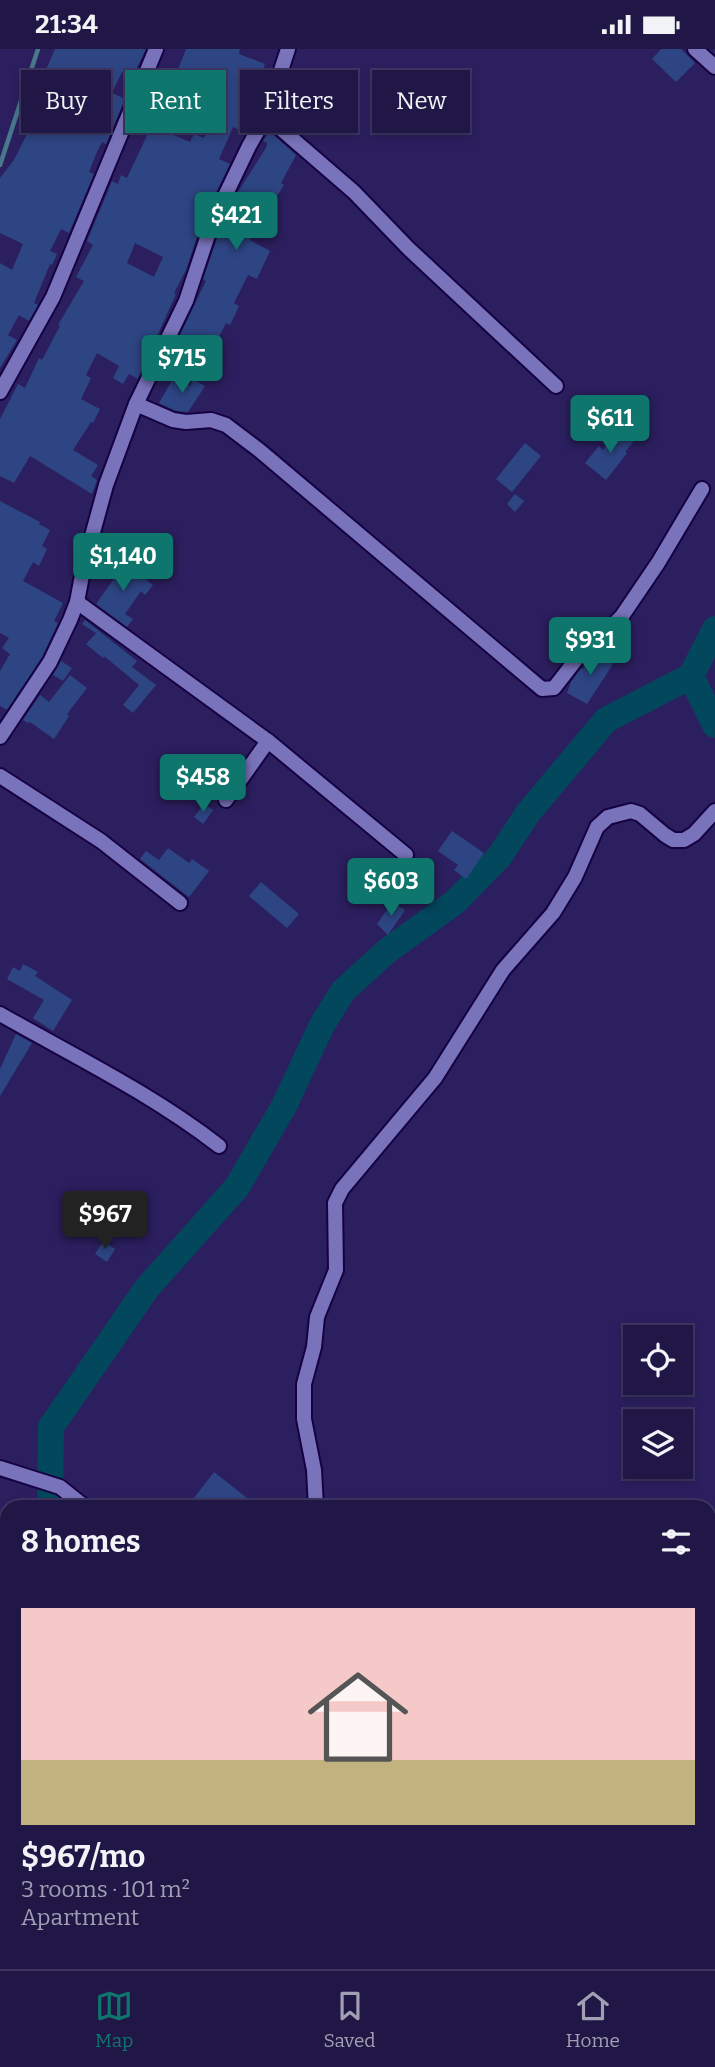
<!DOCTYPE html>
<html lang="en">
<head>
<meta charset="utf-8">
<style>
	:root { --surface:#201747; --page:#28204e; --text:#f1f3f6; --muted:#a29fb4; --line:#3d3660; --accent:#0f766e }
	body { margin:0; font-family:Bitter,serif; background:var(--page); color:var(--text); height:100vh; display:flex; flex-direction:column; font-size:26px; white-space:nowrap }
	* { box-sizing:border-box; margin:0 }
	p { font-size:23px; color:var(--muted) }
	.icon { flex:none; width:38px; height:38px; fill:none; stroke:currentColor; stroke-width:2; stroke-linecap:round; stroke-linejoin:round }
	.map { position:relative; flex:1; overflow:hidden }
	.sheet { position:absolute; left:0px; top:1451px; width:716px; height:471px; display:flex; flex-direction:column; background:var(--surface); border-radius:21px 21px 0 0; box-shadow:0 4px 10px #0003,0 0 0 2px var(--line) }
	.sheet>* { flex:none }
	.banner { position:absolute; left:21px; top:21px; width:674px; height:63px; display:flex; gap:14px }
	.tools { position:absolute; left:623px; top:1276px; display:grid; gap:14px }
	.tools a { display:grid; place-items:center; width:70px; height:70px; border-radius:0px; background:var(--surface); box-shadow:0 4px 10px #0003,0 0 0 2px var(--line); font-size:35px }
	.price { position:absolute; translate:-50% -60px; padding:0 16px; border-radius:7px; background:var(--accent); color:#fff; font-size:23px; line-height:46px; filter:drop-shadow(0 2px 4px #0008) }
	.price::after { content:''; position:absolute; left:50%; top:42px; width:21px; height:16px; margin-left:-10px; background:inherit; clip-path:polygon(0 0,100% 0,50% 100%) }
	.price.current { background:#222; color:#fff }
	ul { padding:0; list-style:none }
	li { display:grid; align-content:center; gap:14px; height:371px; padding:0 21px }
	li+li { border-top:2px solid var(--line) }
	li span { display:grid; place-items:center; height:217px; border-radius:0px; color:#555 }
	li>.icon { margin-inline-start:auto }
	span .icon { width:126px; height:126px; fill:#fffc; stroke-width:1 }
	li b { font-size:30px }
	h2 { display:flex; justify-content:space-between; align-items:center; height:84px; padding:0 21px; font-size:30px }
	.pill { padding:0 24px; border-radius:0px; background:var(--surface); box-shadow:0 4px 10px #0003,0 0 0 2px var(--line); font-size:24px; line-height:63px }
	.pill.current { background:var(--accent); color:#fff }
	.status { display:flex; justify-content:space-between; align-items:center; height:49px; padding:0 35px; background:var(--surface); direction:ltr }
	.status svg { height:19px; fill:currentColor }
	.menu { display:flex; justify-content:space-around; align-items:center; height:98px; border-top:2px solid var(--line); background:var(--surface); font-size:19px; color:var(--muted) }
	.menu a { display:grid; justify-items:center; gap:4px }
	.menu .current { color:var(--accent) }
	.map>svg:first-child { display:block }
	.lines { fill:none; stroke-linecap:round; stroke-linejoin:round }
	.stream { stroke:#48788b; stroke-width:4.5 }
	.river { stroke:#03475c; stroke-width:26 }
	.building { fill:#2e4584; fill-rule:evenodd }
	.minor-casing { stroke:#160242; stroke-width:18 }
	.minor { stroke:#7973bb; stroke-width:14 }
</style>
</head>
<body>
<div class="status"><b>21:34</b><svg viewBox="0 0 49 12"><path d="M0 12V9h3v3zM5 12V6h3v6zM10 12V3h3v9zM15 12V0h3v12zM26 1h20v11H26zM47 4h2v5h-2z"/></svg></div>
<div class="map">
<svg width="715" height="1920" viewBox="0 0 715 1920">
	<rect width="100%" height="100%" fill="#2b1f5f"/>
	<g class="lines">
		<polyline class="stream" points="0,116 38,0"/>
		<g class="river">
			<polyline points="715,580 691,627 715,676"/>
			<polyline points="50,1458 51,1378 147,1239 237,1138 284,1057 322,976 343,942 387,902 455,853 499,808 528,764 606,671 691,627"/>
			<polyline points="0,1836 7,1811"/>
		</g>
	</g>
	<g class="building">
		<polygon points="55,0 146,0 132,29 122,23 112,44 125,50 106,95 102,93 96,105 89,123 94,125 69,184 61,180 50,202 57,205 52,216 50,215 34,254 38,256 29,272 19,266 8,286 17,291 0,319 0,214 12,221 23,195 0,184 0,129 14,111 35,69 39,70 49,46 37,41"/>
		<path d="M186,0H240L239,5L265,15L260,27L268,30L257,63L245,84L233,78L219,110L230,115L203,170L186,221L174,244L176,245L138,330L129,325L123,335L113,329L119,317L97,304L86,326L91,329L81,350L100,360L93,374L91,373L73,401L98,416L91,427L97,431L92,445L30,407L14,434L0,427V370L18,335L25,339L39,309L42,311L60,277L58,276L84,232L76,228L93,196L87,192L112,132L118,135L121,126L127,129L150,80L161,84L162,81L190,93L194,85L204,89L215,64L185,54L184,56L154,42L160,26L174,31ZM135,194L163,208L154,228L127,214Z"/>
		<polygon points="661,0 681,0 695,14 676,33 652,10"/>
		<polygon points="301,46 312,52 302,70 291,64"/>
		<polygon points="269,82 296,106 281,134 284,136 275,150 277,152 274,161 268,172 262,169 250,191 270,202 257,230 248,226 234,254 239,257 230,276 226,274 216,294 213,293 201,314 174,298 206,232 203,230 221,178 225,178 241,150 236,146 266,99 267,94 263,92"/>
		<polygon points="174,328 190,337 193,330 205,337 188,363 176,362 159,354"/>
		<polygon points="619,380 634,392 625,403 627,404 606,431 585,414 599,397 603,401"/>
		<polygon points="525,394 541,407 512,443 496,430"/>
		<polygon points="515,445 524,452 515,463 507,455"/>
		<polygon points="0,452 40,473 39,475 50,481 42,497 47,500 39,517 33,513 23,532 63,554 54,572 58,574 42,608 7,661 0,657 0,622 10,605 2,599 9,589 0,584"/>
		<polygon points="122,511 153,536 145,546 141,542 125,565 133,570 127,578 96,555 118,524 114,521"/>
		<polygon points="85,571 137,612 132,618 156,636 133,664 123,656 139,636 104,607 103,609 86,595 96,584 82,575"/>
		<polygon points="596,601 615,612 587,655 567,644 571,633 581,619 583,620"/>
		<polygon points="61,612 72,619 63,632 53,626"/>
		<polygon points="70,626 87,639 67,665 69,667 54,690 30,673 28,674 23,671 40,646 49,653"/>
		<polygon points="204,755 213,761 203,775 194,768"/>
		<polygon points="452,782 484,804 466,830 454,821 458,816 438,802"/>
		<polygon points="168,799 189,814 192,810 209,822 189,848 140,810 146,802 159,811"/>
		<polygon points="261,833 299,865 287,879 249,847"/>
		<polygon points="392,853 405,861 388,886 377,875"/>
		<polygon points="23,915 38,923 35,927 72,951 53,982 33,969 44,951 7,930 13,918 20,922"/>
		<polygon points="16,985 32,994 0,1047 0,1020"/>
		<polygon points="103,1192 115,1200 107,1213 95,1205"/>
		<polygon points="214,1423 247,1449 241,1458 187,1458"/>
	</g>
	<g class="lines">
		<defs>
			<g id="minor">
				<polyline points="695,0 715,18"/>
				<polyline points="266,67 354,143 408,199 556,337"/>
				<polyline points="0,343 53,248 156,0"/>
				<polyline points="136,355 173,371 186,373 211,371 226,376 259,401 542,640 554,639 589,594 607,582 622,567 658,514 702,440"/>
				<polyline points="77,553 268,692 406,806"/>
				<polyline points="0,688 50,613 70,571 77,553 84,516 106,436 136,355 186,252 212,174 249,97 266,67 288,0"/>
				<polyline points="0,727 101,792 180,854"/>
				<polyline points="226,751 268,692"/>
				<path d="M0,965C74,1007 152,1045 219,1097"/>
				<polyline points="0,1419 60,1438 85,1458"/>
				<polyline points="316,1458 314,1421 304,1370 304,1335 314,1298 317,1268 336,1221 335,1154 342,1140 435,1029 503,921 553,864 575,828 597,778 608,768 631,762 640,765 665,786 673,791 684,791 694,785 715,762"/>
				<polyline points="709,1905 715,1909"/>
			</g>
		</defs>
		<use href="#minor" class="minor-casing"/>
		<use href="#minor" class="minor"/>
	</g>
</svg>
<div class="tools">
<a><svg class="icon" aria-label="locate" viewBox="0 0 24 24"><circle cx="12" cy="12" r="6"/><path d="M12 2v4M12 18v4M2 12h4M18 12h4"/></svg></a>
<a><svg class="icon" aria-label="layers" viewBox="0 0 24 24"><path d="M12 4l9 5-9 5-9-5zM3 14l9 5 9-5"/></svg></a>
</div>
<b class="price" style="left:236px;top:203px">$421</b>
<b class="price" style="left:182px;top:346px">$715</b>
<b class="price" style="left:610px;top:406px">$611</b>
<b class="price" style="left:123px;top:544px">$1,140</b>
<b class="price" style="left:590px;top:628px">$931</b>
<b class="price" style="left:203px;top:765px">$458</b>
<b class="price" style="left:391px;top:869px">$603</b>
<b class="price current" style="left:105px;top:1202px">$967</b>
<div class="banner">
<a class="pill">Buy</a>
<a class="pill current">Rent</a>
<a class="pill">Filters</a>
<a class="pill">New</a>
</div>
<section class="sheet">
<h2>8 homes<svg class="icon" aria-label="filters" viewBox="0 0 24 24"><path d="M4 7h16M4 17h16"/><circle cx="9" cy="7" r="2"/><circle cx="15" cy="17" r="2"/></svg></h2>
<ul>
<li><span style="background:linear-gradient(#f6c9c9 70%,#c2b280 0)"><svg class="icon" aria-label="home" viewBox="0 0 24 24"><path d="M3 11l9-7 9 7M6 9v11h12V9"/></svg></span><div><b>$967/mo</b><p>3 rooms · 101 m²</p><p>Apartment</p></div></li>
</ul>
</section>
</div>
<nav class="menu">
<a class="current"><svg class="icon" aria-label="map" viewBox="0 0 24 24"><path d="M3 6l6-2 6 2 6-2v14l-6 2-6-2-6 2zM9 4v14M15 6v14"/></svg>Map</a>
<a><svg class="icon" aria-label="saved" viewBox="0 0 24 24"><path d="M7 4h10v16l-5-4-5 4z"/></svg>Saved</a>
<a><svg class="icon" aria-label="home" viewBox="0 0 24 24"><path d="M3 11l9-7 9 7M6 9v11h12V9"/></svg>Home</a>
</nav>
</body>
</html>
